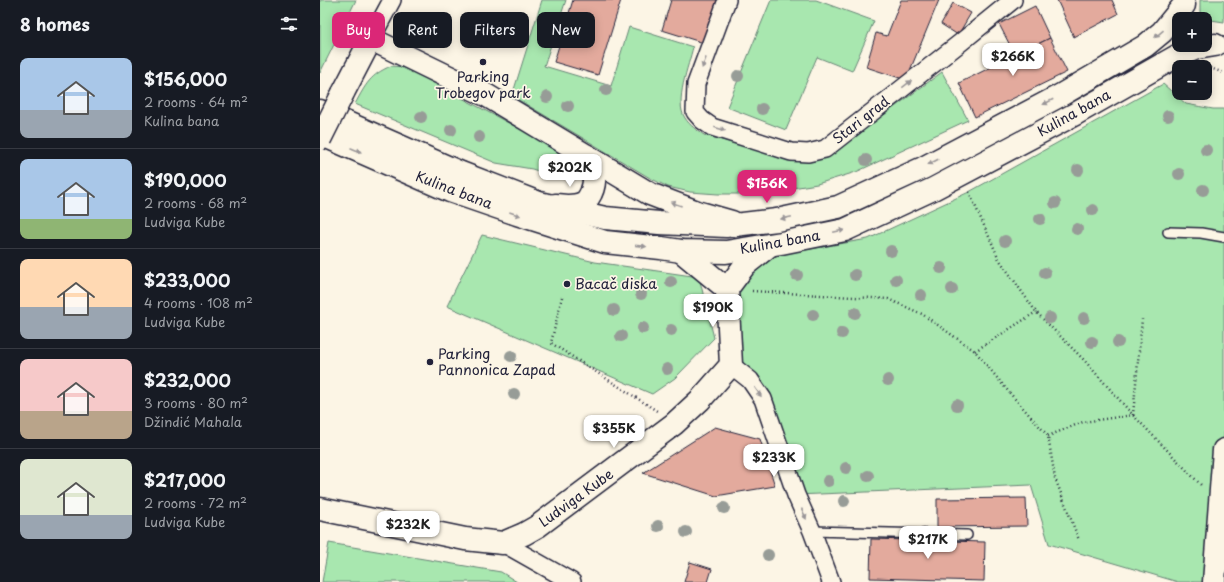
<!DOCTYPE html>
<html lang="en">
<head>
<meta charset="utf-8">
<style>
	:root { --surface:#171b24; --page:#20242c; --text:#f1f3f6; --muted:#9ea1a6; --line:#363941; --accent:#db2777 }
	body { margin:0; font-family:"Playpen Sans",sans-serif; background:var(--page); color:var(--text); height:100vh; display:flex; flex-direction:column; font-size:15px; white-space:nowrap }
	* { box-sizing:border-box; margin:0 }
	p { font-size:13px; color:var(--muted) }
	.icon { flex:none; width:22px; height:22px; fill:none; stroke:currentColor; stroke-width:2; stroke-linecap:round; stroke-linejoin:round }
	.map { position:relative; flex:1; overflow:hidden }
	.details { display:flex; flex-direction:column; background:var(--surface); width:320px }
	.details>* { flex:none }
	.guide { position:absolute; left:12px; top:12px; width:380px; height:36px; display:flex; gap:8px }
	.fabs { position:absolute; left:852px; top:12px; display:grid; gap:8px }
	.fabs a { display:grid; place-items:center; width:40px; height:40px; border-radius:8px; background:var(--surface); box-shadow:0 2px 10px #0003; font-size:20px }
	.price { position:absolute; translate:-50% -34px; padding:0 9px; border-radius:8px; background:#fff; color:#222; font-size:13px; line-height:26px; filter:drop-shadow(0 1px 2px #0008) }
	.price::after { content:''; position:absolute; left:50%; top:24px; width:12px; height:9px; margin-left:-6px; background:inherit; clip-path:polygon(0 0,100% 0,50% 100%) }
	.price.current { background:var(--accent); color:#fff }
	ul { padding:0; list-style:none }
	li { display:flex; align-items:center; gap:12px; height:100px; padding:0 20px }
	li+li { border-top:1px solid var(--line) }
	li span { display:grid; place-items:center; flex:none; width:112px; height:80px; border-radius:8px; color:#555 }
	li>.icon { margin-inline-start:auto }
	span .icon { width:48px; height:48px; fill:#fffc; stroke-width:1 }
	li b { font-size:17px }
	h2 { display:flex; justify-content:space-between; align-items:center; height:48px; padding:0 20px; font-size:17px }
	.pill { padding:0 14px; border-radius:8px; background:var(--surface); box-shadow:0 2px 10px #0003; font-size:14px; line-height:36px }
	.pill.current { background:var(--accent); color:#fff }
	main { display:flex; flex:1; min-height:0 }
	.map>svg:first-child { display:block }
	.green { fill:#a8e7af; stroke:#658475 }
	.building { fill:#e3aa9d; stroke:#22223b }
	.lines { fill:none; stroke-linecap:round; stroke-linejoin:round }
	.service-casing { stroke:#22223b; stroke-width:12 }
	.minor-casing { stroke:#22223b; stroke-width:20 }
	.tertiary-casing { stroke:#22223b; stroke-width:25 }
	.secondary-casing { stroke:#22223b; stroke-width:25 }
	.path { stroke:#22223b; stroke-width:2.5; stroke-dasharray:1 3; stroke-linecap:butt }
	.service { stroke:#fcf5e5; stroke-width:9 }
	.minor { stroke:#fcf5e5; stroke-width:17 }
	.tertiary { stroke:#fcf5e5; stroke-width:22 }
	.secondary { stroke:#fcf5e5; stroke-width:22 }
	.tertiary-bridge-casing { stroke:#22223b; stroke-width:25; stroke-linecap:butt }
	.tertiary-bridge { stroke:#fcf5e5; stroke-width:22 }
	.tree { fill:#979c97 }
	.oneway { fill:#9a9698 }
	.poi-dot { fill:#22223b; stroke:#fcf5e5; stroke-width:1.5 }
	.labels { text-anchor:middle; stroke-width:3.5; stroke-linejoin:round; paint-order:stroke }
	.poi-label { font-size:14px; fill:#22223b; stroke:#fcf5e5; text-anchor:start }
	.street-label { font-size:14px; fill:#22223b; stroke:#fcf5e5 }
</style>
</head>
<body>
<main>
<section class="details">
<h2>8 homes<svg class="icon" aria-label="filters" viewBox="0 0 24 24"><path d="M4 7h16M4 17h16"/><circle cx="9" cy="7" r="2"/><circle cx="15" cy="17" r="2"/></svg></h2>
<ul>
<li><span style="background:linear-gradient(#a9c7e8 65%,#9aa5b1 0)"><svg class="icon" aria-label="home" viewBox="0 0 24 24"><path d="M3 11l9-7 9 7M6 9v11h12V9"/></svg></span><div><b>$156,000</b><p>2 rooms · 64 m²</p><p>Kulina bana</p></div></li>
<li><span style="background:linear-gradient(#a9c7e8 75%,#8fb573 0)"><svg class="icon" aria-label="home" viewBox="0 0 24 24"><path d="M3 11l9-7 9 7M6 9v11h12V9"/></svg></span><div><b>$190,000</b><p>2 rooms · 68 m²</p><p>Ludviga Kube</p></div></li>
<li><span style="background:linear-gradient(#ffd9b3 60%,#9aa5b1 0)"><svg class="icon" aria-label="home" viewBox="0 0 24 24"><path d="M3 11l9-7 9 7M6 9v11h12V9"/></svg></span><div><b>$233,000</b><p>4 rooms · 108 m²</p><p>Ludviga Kube</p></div></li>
<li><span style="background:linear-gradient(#f6c9c9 65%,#b9a48a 0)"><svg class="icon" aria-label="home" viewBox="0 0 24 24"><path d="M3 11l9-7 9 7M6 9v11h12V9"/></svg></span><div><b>$232,000</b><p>3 rooms · 80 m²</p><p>Džindić Mahala</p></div></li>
<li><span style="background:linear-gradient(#dfe7d0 70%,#9aa5b1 0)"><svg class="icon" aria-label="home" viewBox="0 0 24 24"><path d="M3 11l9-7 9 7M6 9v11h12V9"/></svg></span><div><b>$217,000</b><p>2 rooms · 72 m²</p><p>Ludviga Kube</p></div></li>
</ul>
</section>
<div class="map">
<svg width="904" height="582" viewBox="0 0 904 582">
	<rect width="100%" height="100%" fill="#fcf5e5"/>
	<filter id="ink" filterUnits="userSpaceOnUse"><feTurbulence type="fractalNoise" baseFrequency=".025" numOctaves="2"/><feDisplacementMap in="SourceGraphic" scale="8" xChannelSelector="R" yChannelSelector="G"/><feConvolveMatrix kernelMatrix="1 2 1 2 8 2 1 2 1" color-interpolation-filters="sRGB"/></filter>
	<g filter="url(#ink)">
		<g class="green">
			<polygon points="0,0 36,0 0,73"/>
			<path d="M222,0H246L224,66L291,86L309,27L373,47C369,65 354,102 365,118C370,126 377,130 384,135L461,156L511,154L622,72L648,120L536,172L497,184L435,194H398L370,192L348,187L330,178L192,96Z"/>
			<polygon points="451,0 496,0 554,21 532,71 497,57 466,130 407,107"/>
			<polygon points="880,0 904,0 904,22 891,20 886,24 885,19 883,19 880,12"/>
			<path d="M71,66L84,67L224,142L247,158L256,169L255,176L249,179L240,178L212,169L176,163L35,104C46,84 50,75 71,66Z"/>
			<polygon points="843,84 866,104 893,109 904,109 904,450 894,582 858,582 729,544 711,485 476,495 443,399 411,365 414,279 433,259 548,239 649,192"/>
			<polygon points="162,235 275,262 379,277 394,338 355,378 332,394 127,306"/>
			<polygon points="9,543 181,572 197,582 2,582"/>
		</g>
		<g class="building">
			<polygon points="253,0 301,0 278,75 234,62"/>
			<polygon points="351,0 397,0 384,43 342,30"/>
			<polygon points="581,0 619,0 586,80 546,67 556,33 567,36"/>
			<polygon points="737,0 792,0 798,14 754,37"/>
			<polygon points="633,3 651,13 638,35 621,24"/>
			<polygon points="715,6 730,38 695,55 679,24"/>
			<polygon points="730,38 747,72 655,117 639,83"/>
			<polygon points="395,427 440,439 455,486 396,496 323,473"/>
			<polygon points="706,498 707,526 617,527 617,499"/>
			<polygon points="551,539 665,542 664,581 550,578"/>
			<polygon points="370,562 392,569 388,582 364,582"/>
		</g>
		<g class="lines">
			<defs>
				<g id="service">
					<polyline points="848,232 881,233 904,237"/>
					<polyline points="492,531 647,535"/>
				</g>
				<g id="minor">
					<polyline points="407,0 376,84 375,112 382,120 392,127 471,152 488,153 505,149 640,43 693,0"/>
					<polyline points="51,39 72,0"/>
					<polyline points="411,365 430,380 443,399 476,495 492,531 511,582"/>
					<polyline points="183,543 252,582"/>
				</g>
				<g id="tertiary">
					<polyline points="23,93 51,39 166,95 330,194 377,212 412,222"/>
					<path d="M235,205C243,206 255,207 263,203C267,201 269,197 271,193C277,180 274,168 267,156"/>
					<polyline points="361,251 407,289"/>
					<polyline points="407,289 425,265 450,245"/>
					<polyline points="0,509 145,539 183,543 204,534 218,526 354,424 380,400 411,365 407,289"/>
					<polyline points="894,582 904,450"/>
				</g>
				<g id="secondary">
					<polyline points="0,111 141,173 219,203 285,218 339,223 406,226 457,220 518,207 603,168 741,95 825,46 842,32 864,5"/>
					<polyline points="0,134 130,191 197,214 285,242 341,248 361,251 406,252 461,243 525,230 613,189 757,113 857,56 877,48 895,45"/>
				</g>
			</defs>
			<use href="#service" class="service-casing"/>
			<use href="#minor" class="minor-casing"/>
			<use href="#tertiary" class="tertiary-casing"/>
			<use href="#secondary" class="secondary-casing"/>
			<g class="path">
				<polyline points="890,68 904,73"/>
				<polyline points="649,192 679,259 716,312 764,360 813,415 881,485"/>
				<polyline points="432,291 568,299 602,314 655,351 688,391 728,436 735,478 759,540"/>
				<polyline points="242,297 231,343 337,411"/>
				<polyline points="655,351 716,312"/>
				<polyline points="728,436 763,422 813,415 822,319"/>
			</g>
			<use href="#service" class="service"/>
			<use href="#minor" class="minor"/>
			<use href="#tertiary" class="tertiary"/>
			<use href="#secondary" class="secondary"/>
			<defs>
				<polyline id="tertiary-bridge" points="0,139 23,93"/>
			</defs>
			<use href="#tertiary-bridge" class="tertiary-bridge-casing"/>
			<use href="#tertiary-bridge" class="tertiary-bridge"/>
		</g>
		<g class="tree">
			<circle cx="223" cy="19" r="6"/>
			<circle cx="418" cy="76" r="6"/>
			<circle cx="286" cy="90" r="6"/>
			<circle cx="227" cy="97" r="6"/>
			<circle cx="248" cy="106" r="6"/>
			<circle cx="442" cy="109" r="6"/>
			<circle cx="848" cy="116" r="6"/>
			<circle cx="101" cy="117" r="6"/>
			<circle cx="131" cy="130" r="6"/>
			<circle cx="159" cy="137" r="6"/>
			<circle cx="886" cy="150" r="6"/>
			<circle cx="546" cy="160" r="6"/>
			<circle cx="758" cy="170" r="6"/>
			<circle cx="859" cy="174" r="6"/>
			<circle cx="883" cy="190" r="6"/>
			<circle cx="735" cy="203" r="6"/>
			<circle cx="773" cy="210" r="6"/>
			<circle cx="720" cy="219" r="6"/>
			<circle cx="757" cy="229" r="6"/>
			<circle cx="685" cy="241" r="6"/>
			<circle cx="571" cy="251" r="6"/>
			<circle cx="621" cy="268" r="6"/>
			<circle cx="725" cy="273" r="6"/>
			<circle cx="477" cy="275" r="6"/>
			<circle cx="535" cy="275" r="6"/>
			<circle cx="576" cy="280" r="6"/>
			<circle cx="351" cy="282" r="6"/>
			<circle cx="632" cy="289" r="6"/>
			<circle cx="321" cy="294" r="6"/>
			<circle cx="601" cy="295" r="6"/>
			<circle cx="294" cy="310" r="6"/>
			<circle cx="535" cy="313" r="6"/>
			<circle cx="493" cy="315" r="6"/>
			<circle cx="730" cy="318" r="6"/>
			<circle cx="764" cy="318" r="6"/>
			<circle cx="323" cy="328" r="6"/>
			<circle cx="351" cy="330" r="6"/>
			<circle cx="522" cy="333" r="6"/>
			<circle cx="301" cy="336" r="6"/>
			<circle cx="772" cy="342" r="6"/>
			<circle cx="798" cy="342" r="6"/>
			<circle cx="191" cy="356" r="6"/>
			<circle cx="347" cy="369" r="6"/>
			<circle cx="568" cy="380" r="6"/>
			<circle cx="194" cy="394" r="6"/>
			<circle cx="637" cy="405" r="6"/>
			<circle cx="274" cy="427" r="6"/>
			<circle cx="526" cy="468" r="6"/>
			<circle cx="548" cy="476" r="6"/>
			<circle cx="508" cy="481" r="6"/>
			<circle cx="524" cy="501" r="6"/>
			<circle cx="404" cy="508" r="6"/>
			<circle cx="338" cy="526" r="6"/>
			<circle cx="366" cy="532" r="6"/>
			<circle cx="448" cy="555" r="6"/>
		</g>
		<defs><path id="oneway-solid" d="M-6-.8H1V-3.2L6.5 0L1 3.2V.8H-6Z"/></defs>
		<g class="oneway">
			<use href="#oneway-solid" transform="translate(839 34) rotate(139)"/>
			<use href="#oneway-solid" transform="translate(384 63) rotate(110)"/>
			<use href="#oneway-solid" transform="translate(587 84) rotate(-38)"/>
			<use href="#oneway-solid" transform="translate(728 102) rotate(152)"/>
			<use href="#oneway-solid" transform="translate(400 129) rotate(18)"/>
			<use href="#oneway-solid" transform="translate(36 150) rotate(23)"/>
			<use href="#oneway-solid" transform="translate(613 162) rotate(152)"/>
			<use href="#oneway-solid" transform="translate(356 204) rotate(-160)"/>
			<use href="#oneway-solid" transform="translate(195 214) rotate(19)"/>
			<use href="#oneway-solid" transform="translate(466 218) rotate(168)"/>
			<use href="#oneway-solid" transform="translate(519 231) rotate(-12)"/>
			<use href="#oneway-solid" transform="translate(321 246) rotate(6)"/>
			<use href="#oneway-solid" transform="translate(438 392) rotate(55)"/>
			<use href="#oneway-solid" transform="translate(484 514) rotate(66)"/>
		</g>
	</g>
	<g class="poi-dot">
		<circle cx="163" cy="62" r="4"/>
		<circle cx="247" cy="284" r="4"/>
		<circle cx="110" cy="362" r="4"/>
	</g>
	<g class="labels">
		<g class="poi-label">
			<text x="163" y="82" text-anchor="middle">Parking<tspan x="163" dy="16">Trobegov park</tspan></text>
			<text x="255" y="289">Bacač diska</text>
			<text x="118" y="359">Parking<tspan x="118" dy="16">Pannonica Zapad</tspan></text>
		</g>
		<g class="street-label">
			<text transform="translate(754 113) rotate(-29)" y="5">Kulina bana</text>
			<text transform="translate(541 120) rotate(-38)" y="5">Stari grad</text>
			<text transform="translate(134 190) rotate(21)" y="5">Kulina bana</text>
			<text transform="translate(460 242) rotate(-10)" y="5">Kulina bana</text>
			<text transform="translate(256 498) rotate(-36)" y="5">Ludviga Kube</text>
		</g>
	</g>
</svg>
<div class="fabs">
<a>+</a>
<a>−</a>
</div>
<b class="price" style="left:693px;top:77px">$266K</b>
<b class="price" style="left:250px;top:188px">$202K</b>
<b class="price current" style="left:447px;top:204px">$156K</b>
<b class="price" style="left:393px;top:328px">$190K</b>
<b class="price" style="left:294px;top:449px">$355K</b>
<b class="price" style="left:454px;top:478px">$233K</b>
<b class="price" style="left:88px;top:545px">$232K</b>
<b class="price" style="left:608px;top:560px">$217K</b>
<div class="guide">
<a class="pill current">Buy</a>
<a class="pill">Rent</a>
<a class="pill">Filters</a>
<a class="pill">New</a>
</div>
</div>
</main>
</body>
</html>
